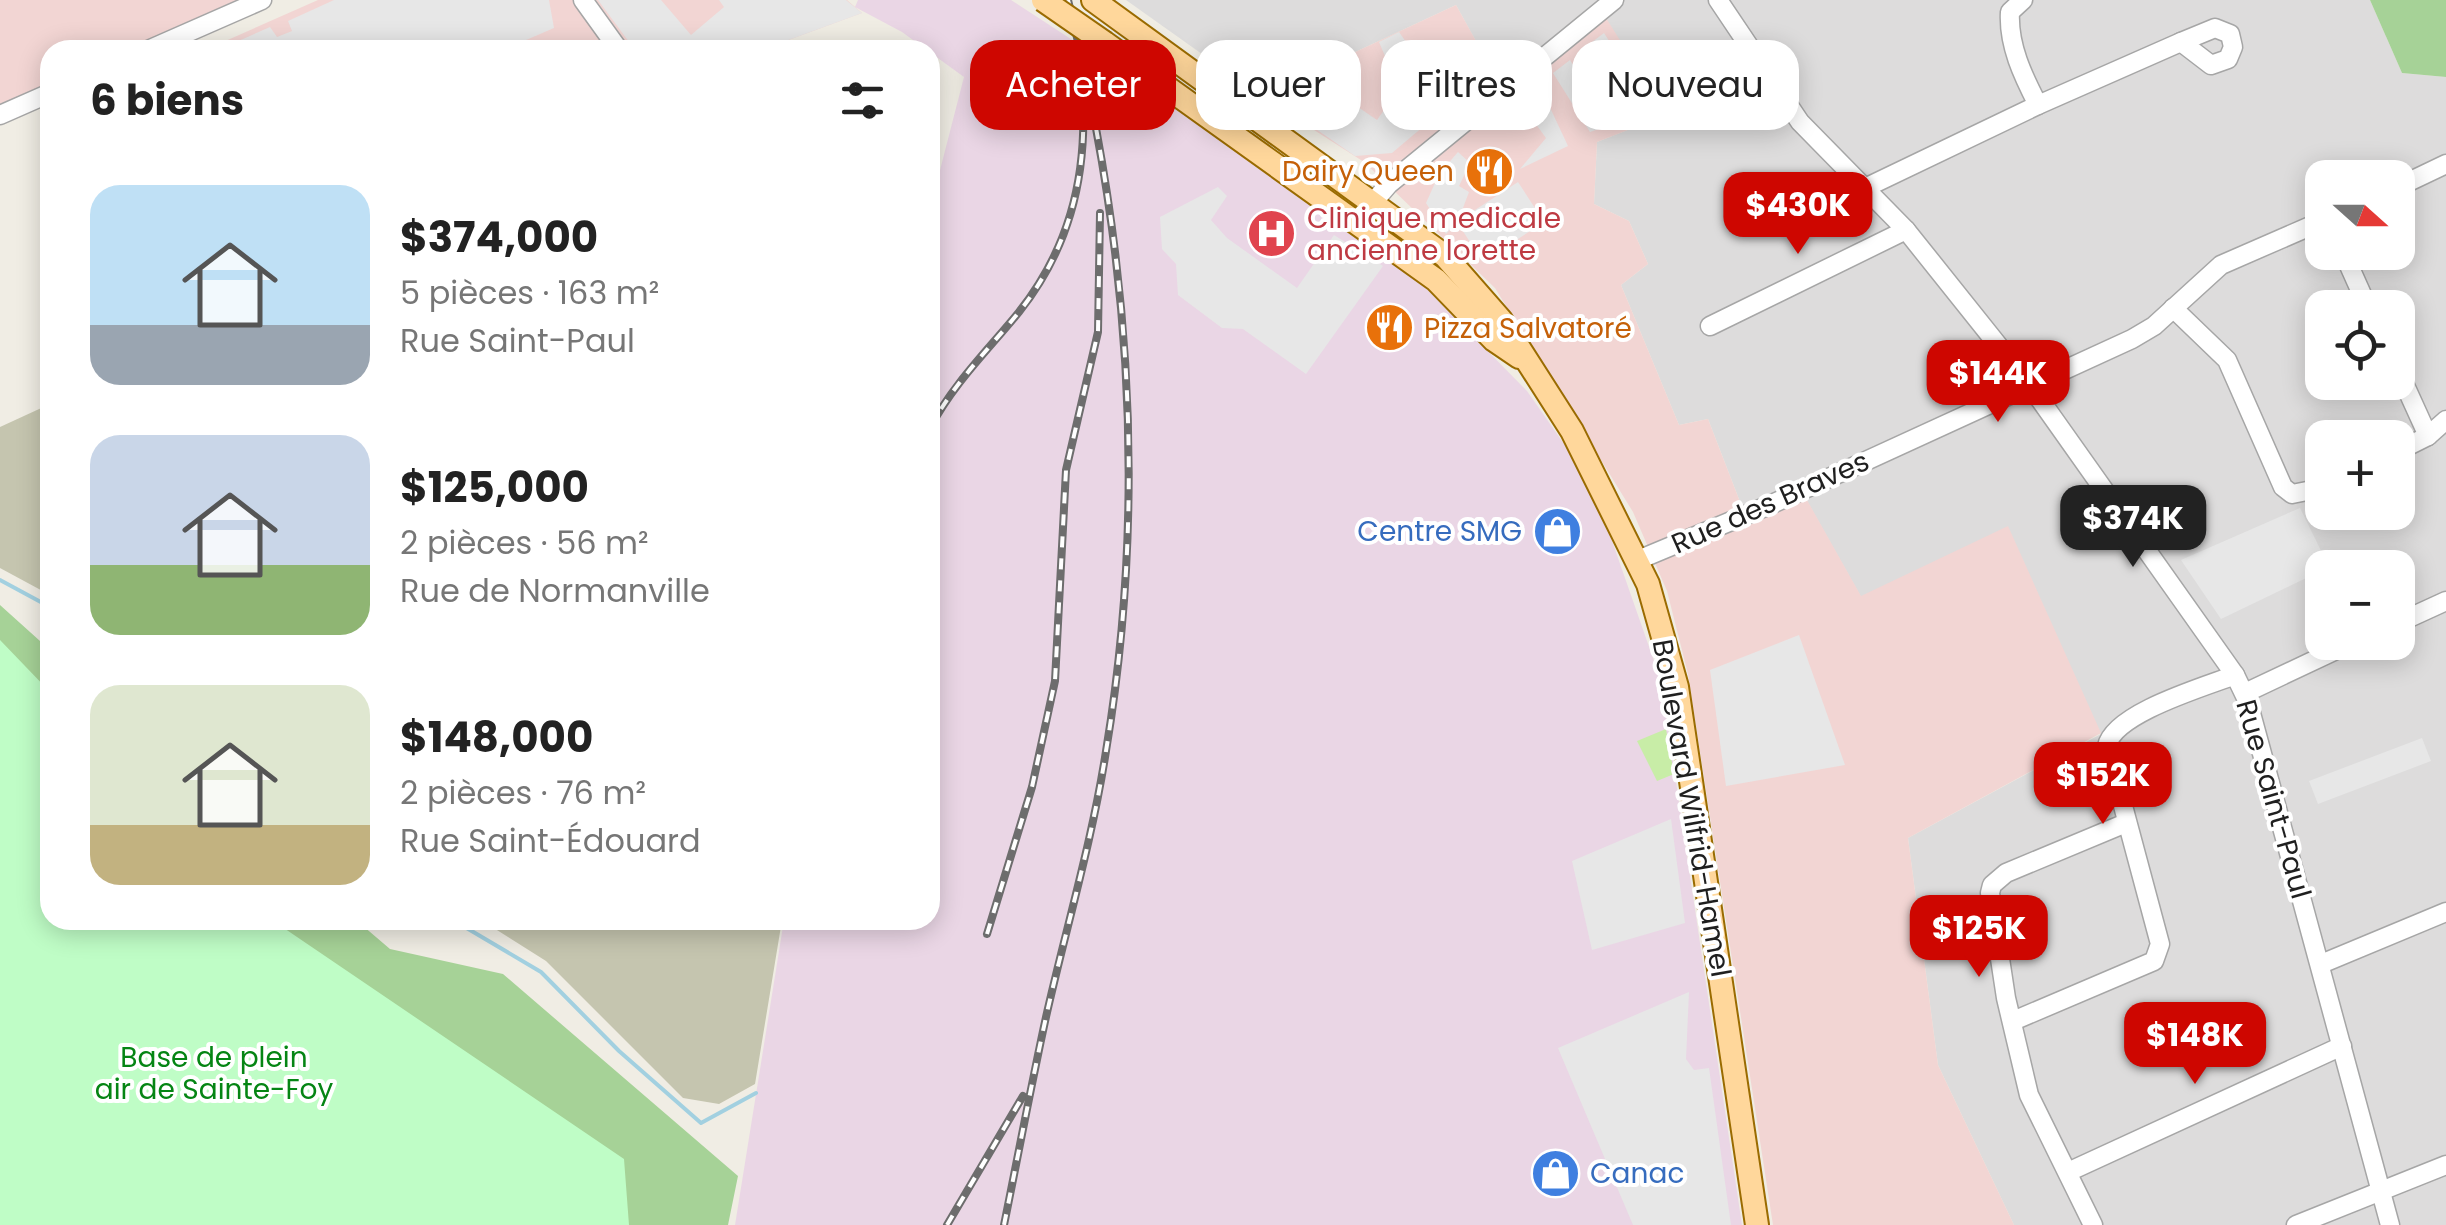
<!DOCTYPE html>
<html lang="fr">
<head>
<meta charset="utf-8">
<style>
	:root { --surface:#fff; --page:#f6f6f6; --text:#222; --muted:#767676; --accent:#ce0600 }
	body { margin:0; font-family:Poppins,sans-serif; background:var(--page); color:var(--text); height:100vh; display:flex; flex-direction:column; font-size:38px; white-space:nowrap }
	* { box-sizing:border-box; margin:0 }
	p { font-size:32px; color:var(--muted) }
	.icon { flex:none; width:55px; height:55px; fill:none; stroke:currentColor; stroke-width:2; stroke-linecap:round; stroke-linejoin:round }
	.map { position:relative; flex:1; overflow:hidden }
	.sheet { position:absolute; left:40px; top:40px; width:900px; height:890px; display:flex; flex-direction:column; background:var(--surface); border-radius:30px; box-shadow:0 5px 25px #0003 }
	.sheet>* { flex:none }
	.guide { position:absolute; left:970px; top:40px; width:950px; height:90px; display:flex; gap:20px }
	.needle { width:65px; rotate:111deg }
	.controls { position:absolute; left:2305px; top:160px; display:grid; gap:20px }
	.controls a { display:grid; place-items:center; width:110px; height:110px; border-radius:20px; background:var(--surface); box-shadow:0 5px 25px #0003; font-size:50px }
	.price { position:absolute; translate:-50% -85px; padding:0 22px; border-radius:20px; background:var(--accent); color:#fff; font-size:32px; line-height:65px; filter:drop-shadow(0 2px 5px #0008) }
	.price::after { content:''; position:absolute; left:50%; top:60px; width:30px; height:22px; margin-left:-15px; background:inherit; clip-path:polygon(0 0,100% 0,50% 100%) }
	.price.active { background:#222; color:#fff }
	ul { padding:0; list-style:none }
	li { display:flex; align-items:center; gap:30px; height:250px; padding:0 50px }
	li span { display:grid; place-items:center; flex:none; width:280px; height:200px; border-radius:30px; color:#555 }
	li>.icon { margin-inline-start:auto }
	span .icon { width:120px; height:120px; fill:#fffc; stroke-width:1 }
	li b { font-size:42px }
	h2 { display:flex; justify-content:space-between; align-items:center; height:120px; padding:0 50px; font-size:42px }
	.tag { padding:0 35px; border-radius:30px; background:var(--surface); box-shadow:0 5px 25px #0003; font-size:35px; line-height:90px }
	.tag.active { background:var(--accent); color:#fff }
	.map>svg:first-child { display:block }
	.residential { fill:#dddcdc; fill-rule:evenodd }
	.commercial { fill:#f2d5d3 }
	.industrial { fill:#ead6e5 }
	.construction { fill:#c5c5af }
	.grass { fill:#c8eda7 }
	.forest { fill:#a6d297 }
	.park { fill:#bffdc6 }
	.parking { fill:#e7e7e7 }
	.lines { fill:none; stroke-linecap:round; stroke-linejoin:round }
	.stream { stroke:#a2d0e0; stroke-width:4 }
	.minor-casing { stroke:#a6a6a6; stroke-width:21 }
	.major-casing { stroke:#9a6b00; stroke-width:26 }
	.minor { stroke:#fff; stroke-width:18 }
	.major { stroke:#ffd79b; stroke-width:22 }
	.rail-casing { stroke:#6d6d6d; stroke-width:8 }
	.rail { stroke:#fff; stroke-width:4; stroke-dasharray:11; stroke-linecap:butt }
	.major-bridge-casing { stroke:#9a6b00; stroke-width:26; stroke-linecap:butt }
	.major-bridge { stroke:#ffd79b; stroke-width:22 }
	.labels { text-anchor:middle; stroke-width:8; stroke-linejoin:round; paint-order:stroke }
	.food-label { font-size:28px; fill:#c56008; stroke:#fff; text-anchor:end }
	.health-label { font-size:28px; fill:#be3a42; stroke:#fff; text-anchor:start }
	.street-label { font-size:28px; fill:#1f1f1f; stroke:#fff }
	.shop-label { font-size:28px; fill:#366cbe; stroke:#fff; text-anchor:end }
	.park-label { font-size:28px; fill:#058514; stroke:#fff }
</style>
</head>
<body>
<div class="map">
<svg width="2446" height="1225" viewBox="0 0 2446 1225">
	<rect width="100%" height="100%" fill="#f0ede4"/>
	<path class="residential" d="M1126,0H2370L2402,73L2446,77V1225H2014L1938,1065L1908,838L2101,734L1861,597L1798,485L1742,507L1708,419L1679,425L1621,285L1648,264L1629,221L1594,204L1597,142L1686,107L1650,88L1501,87L1456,5L1261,96ZM2322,178H2398V252H2322ZM2322,308H2398V382H2322ZM2322,438H2398V512H2322ZM2322,568H2398V642H2322Z"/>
	<g class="commercial">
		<polygon points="0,0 262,0 148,50 50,50 50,93 0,115"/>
		<polygon points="318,0 847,0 862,13 761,50 205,50"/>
		<polygon points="1456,5 1501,86 1601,10 1650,88 1674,83 1687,107 1597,142 1594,204 1629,221 1648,264 1621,285 1679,425 1708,419 1742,507 1798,484 1861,596 2008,526 2101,733 1908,838 1938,1065 2014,1225 1773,1225 1688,674 1667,591 1633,512 1495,288 1364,162 1261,96"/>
	</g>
	<polygon class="industrial" points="858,0 1011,0 1094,54 1117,38 1408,270 1527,391 1569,451 1611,538 1661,681 1742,1225 735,1225 784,920 930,920 930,209 964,77 902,32 855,7"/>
	<g class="construction">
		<polygon points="50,404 50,595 0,568 0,427"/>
		<polygon points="481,920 782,920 755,1084 719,1104 683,1098 546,961"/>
	</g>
	<polygon class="grass" points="1666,729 1674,774 1657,781 1637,741"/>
	<g class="forest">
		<polygon points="2370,0 2446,0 2446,77 2402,73"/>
		<polygon points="0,605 50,650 50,920 356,920 390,949 503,974 738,1176 728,1225 0,1225"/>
	</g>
	<polygon class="park" points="0,640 50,692 50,920 272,920 624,1159 629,1225 0,1225"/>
	<g class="parking">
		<polygon points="334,0 549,0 554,28 503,50 218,50 270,27 277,37 292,31 288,21"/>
		<polygon points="598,0 661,0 691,35 724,7 719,0 846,0 862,13 761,50 635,50"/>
		<polygon points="1399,32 1450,104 1392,153 1355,156 1310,125 1336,92 1377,120 1399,89 1379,42"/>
		<polygon points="1604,33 1654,110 1590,132 1553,73 1570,60 1594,98 1620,86 1588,45"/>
		<polygon points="1538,82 1568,146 1520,169 1546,138 1527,112 1509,125 1496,116"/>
		<polygon points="1458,152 1470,163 1459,186 1469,192 1458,221 1518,182 1544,222 1483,262 1457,222 1446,234 1426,203 1439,174"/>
		<polygon points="1218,187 1227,196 1211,220 1227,238 1297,288 1334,235 1383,266 1306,374 1243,329 1222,328 1178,295 1176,264 1162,249 1160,217"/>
		<polygon points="2300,508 2329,567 2221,619 2181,560"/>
		<polygon points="1799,635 1845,765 1726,786 1710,670"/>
		<polygon points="2422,738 2431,761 2318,804 2309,781"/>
		<polygon points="1671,819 1685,923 1592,950 1572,861"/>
		<polygon points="1689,992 1686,1059 1694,1070 1709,1068 1731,1225 1633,1225 1558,1048"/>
	</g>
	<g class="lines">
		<g class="stream">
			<polyline points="0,580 50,607"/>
			<polyline points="453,920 541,972 619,1051 701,1123 756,1093"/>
		</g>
		<defs>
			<g id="minor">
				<polyline points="583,0 619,50"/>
				<polyline points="1718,0 1800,122 1906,230 2029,384 2235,675 2248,702 2390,1225"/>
				<polygon points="2215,28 2230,34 2233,47 2228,59 2211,65 2181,42"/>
				<polyline points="148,50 262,0"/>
				<polyline points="2038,105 2181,42"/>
				<polyline points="0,115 50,93"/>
				<path d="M1867,187L2038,105C2023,76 2008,45 2010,12L2023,0"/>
				<polyline points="2398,187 2446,164"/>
				<polyline points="1357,221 1389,184 1614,0"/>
				<polyline points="2343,252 2368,308"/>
				<polyline points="2173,308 2227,360 2283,487 2292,494 2322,488"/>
				<polyline points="1710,326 1906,230"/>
				<polyline points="2398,370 2428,436"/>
				<polyline points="2398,451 2428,436 2446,420"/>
				<polyline points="1638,560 1772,504 2132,339 2154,326 2221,265 2322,221"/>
				<polyline points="2398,623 2446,601"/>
				<polyline points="2245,693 2353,642"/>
				<polyline points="2321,964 2446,912"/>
				<path d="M2013,1021L2154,961L2160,944L2107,746C2114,713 2204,687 2235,675"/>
				<polyline points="2068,1172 2342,1046"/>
				<polyline points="2093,1225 2029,1095 2006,998 1990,893 1992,885 2006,873 2126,823"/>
				<polyline points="2296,1225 2446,1165"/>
			</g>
			<g id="major">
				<polyline points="1093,0 1445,256 1501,320 1572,431 1648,584 1677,687 1757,1225"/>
				<polyline points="1105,43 1436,280 1494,340 1519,357"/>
			</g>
		</defs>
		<use href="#minor" class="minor-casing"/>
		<use href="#major" class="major-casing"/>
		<use href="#minor" class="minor"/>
		<use href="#major" class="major"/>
		<defs>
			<g id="rail">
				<path d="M930,428C953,384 988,350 1019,312C1068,250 1086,181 1083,104"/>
				<polyline points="987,934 1032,787 1055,681 1066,470 1098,332 1100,213"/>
				<polyline points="947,1225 1023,1096"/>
				<path d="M1004,1225C1018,1156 1031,1086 1046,1017C1066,928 1092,842 1106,751C1148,498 1130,248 1068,0"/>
			</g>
		</defs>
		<use href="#rail" class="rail-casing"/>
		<use href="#rail" class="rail"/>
		<defs>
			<polyline id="major-bridge" points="1043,0 1105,43"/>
		</defs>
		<use href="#major-bridge" class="major-bridge-casing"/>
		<use href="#major-bridge" class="major-bridge"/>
	</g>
	<defs>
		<symbol id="restaurant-disc" viewBox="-11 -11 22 22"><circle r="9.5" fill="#e8710a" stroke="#fff"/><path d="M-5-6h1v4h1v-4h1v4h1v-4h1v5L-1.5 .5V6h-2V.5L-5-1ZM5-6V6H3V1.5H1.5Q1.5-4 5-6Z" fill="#fff"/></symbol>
		<symbol id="hospital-disc" viewBox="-11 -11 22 22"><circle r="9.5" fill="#e0444e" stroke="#fff"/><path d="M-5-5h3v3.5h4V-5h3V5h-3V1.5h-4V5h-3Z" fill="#fff"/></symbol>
		<symbol id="shop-disc" viewBox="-11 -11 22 22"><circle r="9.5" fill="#3f7fe0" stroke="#fff"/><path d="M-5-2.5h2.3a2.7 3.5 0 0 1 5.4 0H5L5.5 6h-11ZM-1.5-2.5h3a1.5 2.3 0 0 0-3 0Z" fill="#fff"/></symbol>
	</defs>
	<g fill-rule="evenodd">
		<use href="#restaurant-disc" x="1462" y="144" width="55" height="55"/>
		<use href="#hospital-disc" x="1244" y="206" width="55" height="55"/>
		<use href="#restaurant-disc" x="1362" y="300" width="55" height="55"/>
		<use href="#shop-disc" x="1530" y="504" width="55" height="55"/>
		<use href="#shop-disc" x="1528" y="1146" width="55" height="55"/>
	</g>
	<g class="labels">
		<g class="food-label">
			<text x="1454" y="181">Dairy Queen</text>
			<text x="1424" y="338" text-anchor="start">Pizza Salvatoré</text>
		</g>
		<g class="health-label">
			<text x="1307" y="228">Clinique medicale<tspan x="1307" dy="32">ancienne lorette</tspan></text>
		</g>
		<g class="street-label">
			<text transform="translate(1770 502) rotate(-24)" y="10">Rue des Braves</text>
			<text transform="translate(2274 799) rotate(74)" y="10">Rue Saint-Paul</text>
			<text transform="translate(1692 808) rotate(80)" y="10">Boulevard Wilfrid-Hamel</text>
		</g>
		<g class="shop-label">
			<text x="1522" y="541">Centre SMG</text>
			<text x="1590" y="1183" text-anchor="start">Canac</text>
		</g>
		<g class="park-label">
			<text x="214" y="1067">Base de plein<tspan x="214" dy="32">air de Sainte-Foy</tspan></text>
		</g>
	</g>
</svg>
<div class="controls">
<a><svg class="needle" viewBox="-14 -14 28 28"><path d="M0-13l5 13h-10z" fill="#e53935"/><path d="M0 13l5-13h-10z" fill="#767676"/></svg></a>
<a><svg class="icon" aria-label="locate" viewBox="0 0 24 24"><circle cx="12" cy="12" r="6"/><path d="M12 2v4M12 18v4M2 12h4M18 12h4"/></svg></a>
<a>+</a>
<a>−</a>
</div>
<b class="price" style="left:1798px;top:257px">$430K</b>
<b class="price" style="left:1998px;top:425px">$144K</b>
<b class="price active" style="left:2133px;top:570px">$374K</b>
<b class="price" style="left:2103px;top:827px">$152K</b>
<b class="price" style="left:1979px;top:980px">$125K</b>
<b class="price" style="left:2195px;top:1087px">$148K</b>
<div class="guide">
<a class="tag active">Acheter</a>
<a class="tag">Louer</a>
<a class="tag">Filtres</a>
<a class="tag">Nouveau</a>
</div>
<section class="sheet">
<h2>6 biens<svg class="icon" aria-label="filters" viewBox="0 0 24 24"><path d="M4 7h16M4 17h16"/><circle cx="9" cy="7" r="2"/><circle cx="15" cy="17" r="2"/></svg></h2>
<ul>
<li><span style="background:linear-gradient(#bfe0f5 70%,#9aa5b1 0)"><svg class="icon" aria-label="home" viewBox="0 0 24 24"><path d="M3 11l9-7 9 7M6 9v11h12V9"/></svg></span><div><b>$374,000</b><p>5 pièces · 163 m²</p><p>Rue Saint-Paul</p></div></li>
<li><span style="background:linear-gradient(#c9d6e8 65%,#8fb573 0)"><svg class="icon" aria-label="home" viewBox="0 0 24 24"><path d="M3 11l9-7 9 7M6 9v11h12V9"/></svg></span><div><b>$125,000</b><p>2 pièces · 56 m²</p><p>Rue de Normanville</p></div></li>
<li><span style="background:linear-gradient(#dfe7d0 70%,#c2b280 0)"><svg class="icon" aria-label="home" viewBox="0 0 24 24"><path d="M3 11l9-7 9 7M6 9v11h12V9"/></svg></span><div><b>$148,000</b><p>2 pièces · 76 m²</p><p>Rue Saint-Édouard</p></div></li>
</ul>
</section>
</div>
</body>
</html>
